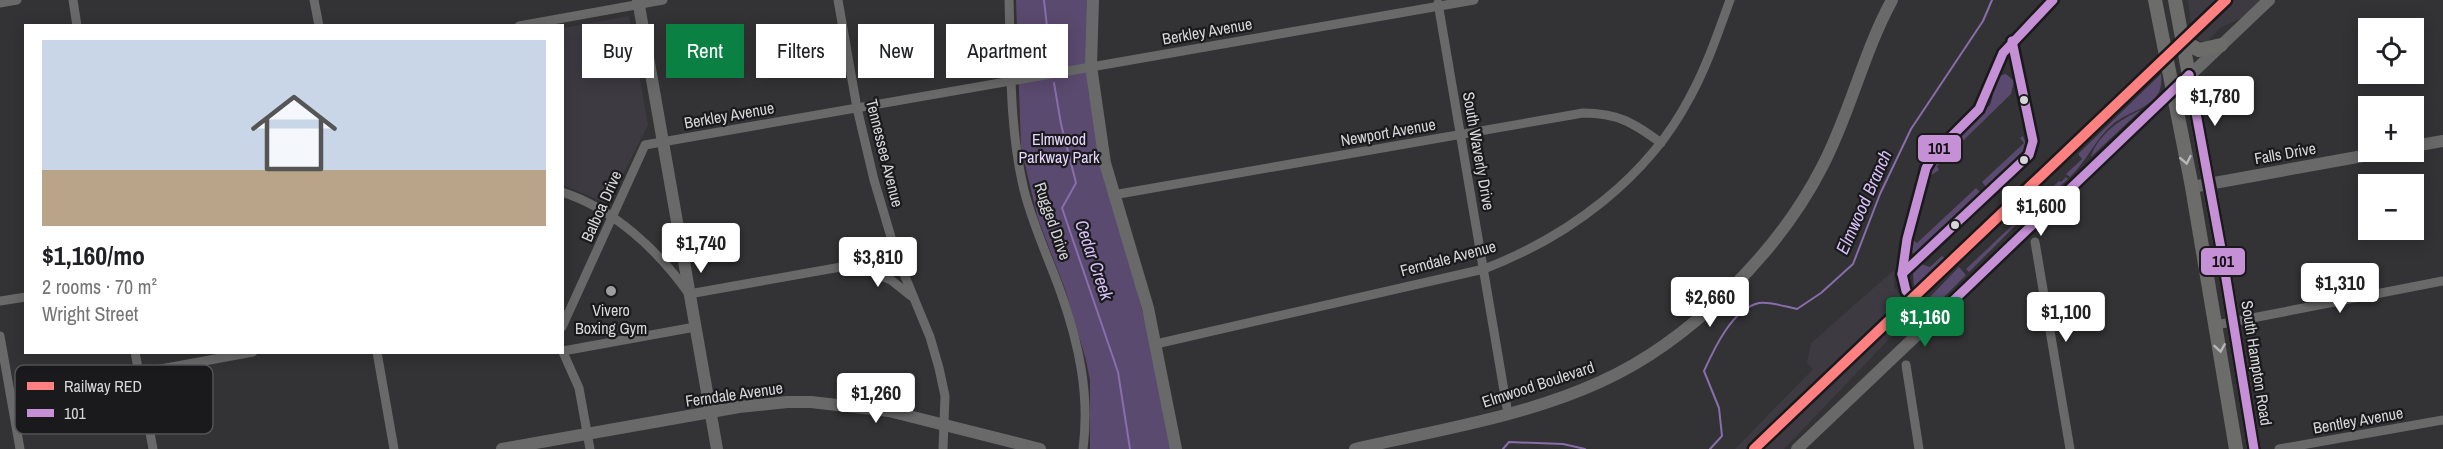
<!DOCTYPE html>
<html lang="en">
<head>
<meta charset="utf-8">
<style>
	:root { --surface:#fff; --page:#f6f6f6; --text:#202124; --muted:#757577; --line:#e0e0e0; --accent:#0b8043 }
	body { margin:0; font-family:"Archivo Narrow",sans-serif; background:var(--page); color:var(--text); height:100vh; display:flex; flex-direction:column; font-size:22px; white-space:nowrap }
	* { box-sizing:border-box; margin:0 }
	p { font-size:20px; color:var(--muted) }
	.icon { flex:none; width:33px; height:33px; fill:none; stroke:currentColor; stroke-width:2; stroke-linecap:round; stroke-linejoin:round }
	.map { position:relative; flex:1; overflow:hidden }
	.panel { position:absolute; left:24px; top:24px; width:540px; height:330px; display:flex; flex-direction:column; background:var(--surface); border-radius:0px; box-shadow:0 3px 15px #0003 }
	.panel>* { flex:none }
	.hud { position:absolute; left:582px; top:24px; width:570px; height:54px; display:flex; gap:12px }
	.fabs { position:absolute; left:2358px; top:18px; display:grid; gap:12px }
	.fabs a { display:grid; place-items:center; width:66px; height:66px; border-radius:0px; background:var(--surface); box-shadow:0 3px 15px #0003; font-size:30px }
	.price { position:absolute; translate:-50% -51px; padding:0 14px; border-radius:6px; background:#fff; color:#222; font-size:20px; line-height:39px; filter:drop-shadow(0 2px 3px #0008) }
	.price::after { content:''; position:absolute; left:50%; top:36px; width:18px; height:14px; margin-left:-9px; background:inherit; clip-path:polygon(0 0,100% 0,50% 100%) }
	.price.current { background:var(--accent); color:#fff }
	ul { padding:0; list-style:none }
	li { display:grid; align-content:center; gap:12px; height:318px; padding:0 18px }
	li+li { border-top:2px solid var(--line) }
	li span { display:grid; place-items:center; height:186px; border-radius:0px; color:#555 }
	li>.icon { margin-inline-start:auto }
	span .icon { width:108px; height:108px; fill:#fffc; stroke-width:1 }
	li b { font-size:26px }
	.tag { padding:0 21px; border-radius:0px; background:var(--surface); box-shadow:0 3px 15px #0003; font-size:21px; line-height:54px }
	.tag.current { background:var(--accent); color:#fff }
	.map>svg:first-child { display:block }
	.built { fill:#3d3a42 }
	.green { fill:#5a4a6f }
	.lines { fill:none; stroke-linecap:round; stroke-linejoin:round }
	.stream { stroke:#896dad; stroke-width:2 }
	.minor { stroke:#69696a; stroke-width:9 }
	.tertiary { stroke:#69696a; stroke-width:12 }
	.secondary { stroke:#6c6c6b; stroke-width:14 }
	.bus-1-casing { stroke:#1a191b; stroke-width:14 }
	.bus-1 { stroke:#c590d5; stroke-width:9 }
	.rail-1-casing { stroke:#1a191b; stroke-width:15 }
	.rail-1 { stroke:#ff8080; stroke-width:10 }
	.oneway { stroke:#b7b6b8 }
	.bus-dot { fill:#d7d6d9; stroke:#1a191b; stroke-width:2 }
	.poi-dot { fill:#9e9d9f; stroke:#1a191b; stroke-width:2 }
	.labels { text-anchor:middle; stroke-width:4.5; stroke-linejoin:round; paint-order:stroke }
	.street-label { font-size:16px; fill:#d7d6d9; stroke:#1a191b }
	.park-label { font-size:16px; fill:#e6d6fd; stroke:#1a191b }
	.poi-label { font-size:16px; fill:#d7d6d9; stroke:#1a191b }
	.water-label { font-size:18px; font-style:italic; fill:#d6bff8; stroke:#1a191b }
	.key { fill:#1a191b; stroke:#535254; stroke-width:1.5 }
	.key-label { font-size:16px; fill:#d7d6d9 }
	.line-badge { stroke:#1a191b; stroke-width:2 }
	.pale-badge-label { font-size:16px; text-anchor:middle; font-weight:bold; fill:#111 }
</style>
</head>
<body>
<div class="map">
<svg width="2443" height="449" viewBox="0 0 2443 449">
	<rect width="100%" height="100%" fill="#333234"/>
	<g class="built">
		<polygon points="2188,0 2261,0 2246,16 2220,28 2207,42 2200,41 2192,32"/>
		<polygon points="629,16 648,125 608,204 563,185 563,28"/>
		<polygon points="1894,270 1894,287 1913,314 1784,449 1735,449 1813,369 1807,363 1811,343"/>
	</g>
	<g class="green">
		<polygon points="1016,0 1088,0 1086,61 1102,173 1132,270 1159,377 1171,449 1090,449 1090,380 1086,360 1065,289 1038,219 1021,148"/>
		<path d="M2006,74L2014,81L2011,94L1937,166L1939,170L1930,176C1931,155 1968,127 1983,111C1985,109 1988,107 1990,105C1996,93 1988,77 2006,74Z"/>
		<path d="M2161,74C2162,80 2161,87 2159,92C2150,109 2127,112 2113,124C2095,139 2087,161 2070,177L2066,174L2082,159L2078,154Z"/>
		<path d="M2141,110L2092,156H2091C2099,134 2120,119 2141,110Z"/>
		<polygon points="2023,136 2026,144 2022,156 1987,188 1982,182 2024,143 2020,138"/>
		<polygon points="2066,177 2068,179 2017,224 1969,272 1966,269 2059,181 2061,182"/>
		<polygon points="1976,188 1982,194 1920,253 1912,253 1909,249 1913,240 1917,243"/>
		<polygon points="1942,256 1945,258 1948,256 1952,260 1918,292 1914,286 1913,273 1921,264 1930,267"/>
		<polygon points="1959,267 1966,275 1942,299 1934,303 1926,301"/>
	</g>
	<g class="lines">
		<g class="stream">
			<polyline points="1044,0 1051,62"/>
			<polyline points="1054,83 1061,124 1076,183 1062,208 1118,372 1130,449"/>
			<polyline points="1503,449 1509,442 1563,444 1585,449"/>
			<path d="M1710,449L1722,436L1719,408L1704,371C1714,349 1732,309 1759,303C1769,301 1786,307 1797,309L1821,293L1853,264L1880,194L1911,129L1983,21L1992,0"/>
		</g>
		<g class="minor">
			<polyline points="73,0 77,26"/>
			<polyline points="314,0 319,26"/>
			<polyline points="838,0 857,108 874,180 897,257 930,337 939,368 945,396 943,449"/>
			<path d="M1009,0C1011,63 1009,128 1024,190C1033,226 1049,259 1061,293C1079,344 1090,395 1083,449"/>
			<polyline points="0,3 17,0"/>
			<polyline points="1438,3 1508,414"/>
			<polyline points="519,26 663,0"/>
			<path d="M562,192C614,209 658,250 689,294L897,257"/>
			<path d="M1113,195L1583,113C1618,113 1634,123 1661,143"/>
			<polyline points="2035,242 2070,449"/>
			<polyline points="856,265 891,280 911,296"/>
			<polyline points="0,301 26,297"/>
			<polyline points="2216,325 2443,281"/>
			<polyline points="562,327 645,145 1474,0"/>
			<polyline points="0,336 20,449"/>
			<path d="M1156,344L1484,269C1568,237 1648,178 1690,97C1707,66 1718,33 1730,0"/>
			<polyline points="562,350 579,388 590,449"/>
			<polyline points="563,351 695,327"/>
			<polyline points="135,352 153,449"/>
			<polyline points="377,352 394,449"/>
			<polyline points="1906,365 1919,449"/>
			<polyline points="139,373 253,352"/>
			<polyline points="2279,449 2443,420"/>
		</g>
		<g class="tertiary">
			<polyline points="638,0 717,449"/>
			<polyline points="1093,0 1091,66 1105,163 1148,308 1176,449"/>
			<polyline points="2414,146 2443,141"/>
			<polyline points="2192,187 2385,152"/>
			<polyline points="502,449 739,407 787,402 811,402 889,411 1040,449"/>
			<path d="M1355,449C1437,430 1523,417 1600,382C1689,342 1778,253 1822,167C1850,114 1863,53 1892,0"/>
			<polyline points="1797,449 2269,0"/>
		</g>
		<g class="secondary">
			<polyline points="2155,0 2192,187 2236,449"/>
			<polyline points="2175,0 2222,254 2254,449"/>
			<polyline points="2182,35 2188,44 2199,50 2221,45"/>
		</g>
		<defs>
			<g id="bus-1">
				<polyline points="2189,75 2222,254 2254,449"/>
				<polyline points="1902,274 2029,155 2033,141 2012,41"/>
				<polyline points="1933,320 1906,291 1902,274 1907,239 1926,168 1935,153 1979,109 2003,53 2053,0"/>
				<polyline points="1933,320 2189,75"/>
			</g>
		</defs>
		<use href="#bus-1" class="bus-1-casing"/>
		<use href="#bus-1" class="bus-1"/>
		<defs>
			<polyline id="rail-1" points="1754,449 2226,0"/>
		</defs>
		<use href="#rail-1" class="rail-1-casing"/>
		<use href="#rail-1" class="rail-1"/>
	</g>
	<defs><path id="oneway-chevron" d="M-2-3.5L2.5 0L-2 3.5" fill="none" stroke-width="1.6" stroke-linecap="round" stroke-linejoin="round" transform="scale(1.5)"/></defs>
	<g class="oneway">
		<use href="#oneway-chevron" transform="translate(2186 160) rotate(79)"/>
		<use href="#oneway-chevron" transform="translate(2220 348) rotate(81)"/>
	</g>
	<g class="bus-dot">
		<circle cx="2024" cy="100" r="5"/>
		<circle cx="2024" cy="160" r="5"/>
		<circle cx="1955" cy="225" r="5"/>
	</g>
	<circle class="poi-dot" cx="611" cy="291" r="6"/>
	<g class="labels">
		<g class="street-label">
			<text transform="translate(1207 31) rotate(-10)" y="6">Berkley Avenue</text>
			<text transform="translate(729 115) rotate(-10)" y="6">Berkley Avenue</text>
			<text transform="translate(1388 132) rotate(-10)" y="6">Newport Avenue</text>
			<text transform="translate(1479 151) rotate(80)" y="6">South Waverly Drive</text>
			<text transform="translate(885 153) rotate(76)" y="6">Tennessee Avenue</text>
			<text transform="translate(2285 153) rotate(-10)" y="6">Falls Drive</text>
			<text transform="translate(601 206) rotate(-66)" y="6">Balboa Drive</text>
			<text transform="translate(1053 221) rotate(71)" y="6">Rugged Drive</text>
			<text transform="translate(1448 258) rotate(-15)" y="6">Ferndale Avenue</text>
			<text transform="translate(2257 363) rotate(81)" y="6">South Hampton Road</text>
			<text transform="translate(1538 384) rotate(-18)" y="6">Elmwood Boulevard</text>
			<text transform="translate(734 394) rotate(-8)" y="6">Ferndale Avenue</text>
			<text transform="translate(2358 420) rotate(-10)" y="6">Bentley Avenue</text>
		</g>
		<g class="park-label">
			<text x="1059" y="145">Elmwood<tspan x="1059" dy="18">Parkway Park</tspan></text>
		</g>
		<g class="poi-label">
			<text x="611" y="316">Vivero<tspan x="611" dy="18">Boxing Gym</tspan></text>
		</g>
		<g class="water-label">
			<text transform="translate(1864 202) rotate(-66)" y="6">Elmwood Branch</text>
			<text transform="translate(1094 260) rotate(71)" y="6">Cedar Creek</text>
		</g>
	</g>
	<rect x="15" y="365" width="198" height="69" rx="9" class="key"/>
	<rect x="27" y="382" width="27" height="8" fill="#ff8080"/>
	<rect x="27" y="409" width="27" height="8" fill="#c590d5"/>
	<g class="key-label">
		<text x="64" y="392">Railway RED</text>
		<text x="64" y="419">101</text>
	</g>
	<g class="line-badge">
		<rect x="1917" y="134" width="45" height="29" rx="6" fill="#c590d5"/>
		<rect x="2200" y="247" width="46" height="29" rx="6" fill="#c590d5"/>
	</g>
	<g class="pale-badge-label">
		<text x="1939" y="154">101</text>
		<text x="2223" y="267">101</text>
	</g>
</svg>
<div class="fabs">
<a><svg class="icon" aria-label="locate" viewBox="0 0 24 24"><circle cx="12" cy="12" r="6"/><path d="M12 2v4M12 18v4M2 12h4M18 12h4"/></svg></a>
<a>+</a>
<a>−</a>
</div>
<b class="price" style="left:2215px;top:127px">$1,780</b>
<b class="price" style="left:2041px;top:237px">$1,600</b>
<b class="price" style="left:701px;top:274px">$1,740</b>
<b class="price" style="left:878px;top:288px">$3,810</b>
<b class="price" style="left:2340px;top:314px">$1,310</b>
<b class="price" style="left:1710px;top:328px">$2,660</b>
<b class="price" style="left:2066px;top:343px">$1,100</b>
<b class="price current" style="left:1925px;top:348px">$1,160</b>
<b class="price" style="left:876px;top:424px">$1,260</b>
<div class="hud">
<a class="tag">Buy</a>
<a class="tag current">Rent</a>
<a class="tag">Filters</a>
<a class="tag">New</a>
<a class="tag">Apartment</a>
</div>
<section class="panel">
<ul>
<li><span style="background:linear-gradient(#c9d6e8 70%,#b9a48a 0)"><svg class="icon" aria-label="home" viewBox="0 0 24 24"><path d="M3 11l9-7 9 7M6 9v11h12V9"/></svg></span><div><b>$1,160/mo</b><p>2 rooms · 70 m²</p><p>Wright Street</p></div></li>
</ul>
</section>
</div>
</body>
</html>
